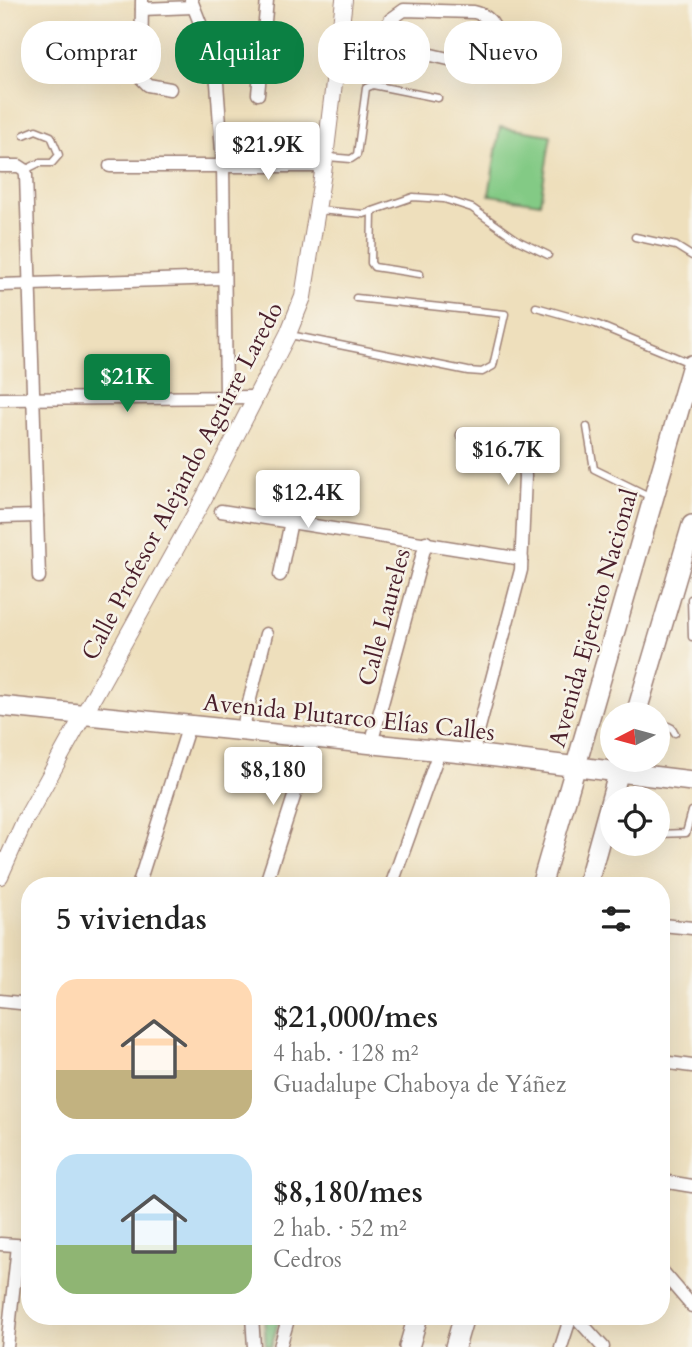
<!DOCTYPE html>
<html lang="es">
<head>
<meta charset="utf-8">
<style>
	:root { --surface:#fff; --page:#f6f6f6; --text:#222; --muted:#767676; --accent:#0b8043 }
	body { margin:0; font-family:Cardo,serif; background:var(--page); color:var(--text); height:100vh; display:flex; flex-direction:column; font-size:26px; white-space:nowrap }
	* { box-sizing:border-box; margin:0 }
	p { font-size:23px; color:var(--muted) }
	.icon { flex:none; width:38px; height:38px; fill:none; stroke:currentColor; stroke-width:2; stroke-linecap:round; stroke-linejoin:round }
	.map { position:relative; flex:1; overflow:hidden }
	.details { position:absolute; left:21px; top:877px; width:649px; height:448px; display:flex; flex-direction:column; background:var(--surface); border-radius:28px; box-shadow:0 7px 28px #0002 }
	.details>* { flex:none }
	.top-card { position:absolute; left:21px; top:21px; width:651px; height:63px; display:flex; gap:14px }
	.needle { width:46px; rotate:264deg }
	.tools { position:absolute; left:600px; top:702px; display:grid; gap:14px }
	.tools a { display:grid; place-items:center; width:70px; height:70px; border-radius:50%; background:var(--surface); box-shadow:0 7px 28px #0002; font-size:35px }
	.price { position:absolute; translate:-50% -60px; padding:0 16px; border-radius:7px; background:#fff; color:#222; font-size:23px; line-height:46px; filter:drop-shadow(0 2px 4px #0008) }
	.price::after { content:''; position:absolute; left:50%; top:42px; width:21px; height:16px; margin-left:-10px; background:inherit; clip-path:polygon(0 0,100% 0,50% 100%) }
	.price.current { background:var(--accent); color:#fff }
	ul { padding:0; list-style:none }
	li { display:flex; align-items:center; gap:21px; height:175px; padding:0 35px }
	li span { display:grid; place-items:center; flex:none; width:196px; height:140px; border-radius:21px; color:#555 }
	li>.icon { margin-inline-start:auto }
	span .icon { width:84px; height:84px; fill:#fffc; stroke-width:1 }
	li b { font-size:30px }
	h2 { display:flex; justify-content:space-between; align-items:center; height:84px; padding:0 35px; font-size:30px }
	.tag { padding:0 24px; border-radius:28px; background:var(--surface); box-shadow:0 7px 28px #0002; font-size:24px; line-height:63px }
	.tag.current { background:var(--accent); color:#fff }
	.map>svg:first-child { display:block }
	.park { fill:url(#park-crowns); stroke:#667458; stroke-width:2 }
	.garden { fill:#83ca85; stroke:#667458; stroke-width:2 }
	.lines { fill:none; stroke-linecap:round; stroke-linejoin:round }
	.service-casing { stroke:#9c7f74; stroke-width:9 }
	.minor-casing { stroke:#9c7f74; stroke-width:15 }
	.tertiary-casing { stroke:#9c7f74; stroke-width:18 }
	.primary-casing { stroke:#9c7f74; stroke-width:22 }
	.service { stroke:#fff; stroke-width:6 }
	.minor { stroke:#fff; stroke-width:12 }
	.tertiary { stroke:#fff; stroke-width:16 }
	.primary { stroke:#fff; stroke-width:19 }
	.labels { text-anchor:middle; stroke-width:5; stroke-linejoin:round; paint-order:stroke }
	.street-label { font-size:24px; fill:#4a1f2b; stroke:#f7f3e8 }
</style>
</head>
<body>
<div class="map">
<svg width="692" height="1347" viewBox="0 0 692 1347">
	<defs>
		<pattern id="park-crowns" width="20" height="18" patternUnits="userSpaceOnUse" patternTransform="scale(1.75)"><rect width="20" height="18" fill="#83ca85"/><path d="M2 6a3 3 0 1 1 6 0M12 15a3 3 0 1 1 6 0" fill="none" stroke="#73ad73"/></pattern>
	</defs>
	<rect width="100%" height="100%" fill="#f7f3e8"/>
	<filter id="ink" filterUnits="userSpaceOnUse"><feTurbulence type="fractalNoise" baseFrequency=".0143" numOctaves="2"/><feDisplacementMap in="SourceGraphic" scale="14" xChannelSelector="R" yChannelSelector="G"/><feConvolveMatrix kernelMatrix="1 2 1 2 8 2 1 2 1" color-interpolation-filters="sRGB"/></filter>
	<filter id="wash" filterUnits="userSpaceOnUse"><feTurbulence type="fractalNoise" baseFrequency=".00686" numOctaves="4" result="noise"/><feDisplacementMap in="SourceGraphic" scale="28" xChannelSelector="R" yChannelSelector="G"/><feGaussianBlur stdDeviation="1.57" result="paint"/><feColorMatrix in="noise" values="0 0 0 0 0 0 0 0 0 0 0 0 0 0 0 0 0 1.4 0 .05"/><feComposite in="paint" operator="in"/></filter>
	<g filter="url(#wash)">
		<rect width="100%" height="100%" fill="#eedfbc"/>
		<polygon class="park" points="264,1316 280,1316 271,1347 266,1347"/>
		<polygon class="garden" points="500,127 551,135 540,203 489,195"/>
	</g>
	<g filter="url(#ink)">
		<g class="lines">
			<defs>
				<g id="service">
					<polyline points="24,135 36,130 51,136 59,155 52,163 39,163 25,170"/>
					<polyline points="328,157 351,159 357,155 366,88 373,85 438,98"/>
					<polyline points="318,210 364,214 413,197 444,199 472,208 519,241 548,255"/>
					<polyline points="372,211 371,263 374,267 420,274"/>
					<polyline points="635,237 676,246 692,256"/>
					<polyline points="536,307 596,324 690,363"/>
					<polyline points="290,335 468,371 482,372 493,366 505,314 356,298"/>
					<polyline points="587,427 594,469 651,497"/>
					<polyline points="691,599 692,637"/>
					<polyline points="658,721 672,728 675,733"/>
					<polyline points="658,834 686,833 692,811"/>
				</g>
				<g id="minor">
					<polyline points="142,0 141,78 148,85 170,89"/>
					<polyline points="191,0 204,33 217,83 223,165 226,396"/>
					<polyline points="142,9 193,7"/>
					<path d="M341,34L483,67L492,65L498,57C498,36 497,17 474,12L404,10L390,20L383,43"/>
					<polyline points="258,94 267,0"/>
					<polyline points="0,166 19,166 25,170 26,175 39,577"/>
					<polyline points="110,166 324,166"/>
					<polyline points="0,285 223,278"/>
					<polyline points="0,399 255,397"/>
					<path d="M463,435C486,443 525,448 525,476L521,570L472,754"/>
					<polyline points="221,511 522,559"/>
					<polyline points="0,517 37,516"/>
					<polyline points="280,575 300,477"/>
					<polyline points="242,731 266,634"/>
					<polyline points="371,744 426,542"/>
					<polyline points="138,886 189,725"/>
					<polyline points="265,886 313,738"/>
					<polyline points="391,886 439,752"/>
					<polyline points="662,925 692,928"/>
					<polyline points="0,1001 30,1004"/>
					<polyline points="662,1062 692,1066"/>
					<polyline points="662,1181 692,1186"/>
					<polyline points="0,1244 30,1246"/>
					<polyline points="662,1271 692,1306"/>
					<polyline points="252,1316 254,1347"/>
					<polyline points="575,1316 603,1347"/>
					<polyline points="7,1347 18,1246"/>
					<polyline points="280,1347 289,1316"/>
					<polyline points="561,1347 571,1316"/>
				</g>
				<polyline id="tertiary" points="0,876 24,822 204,498 288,334 303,297 324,166 344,0"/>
				<g id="primary">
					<polyline points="0,706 472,754 692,781"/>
					<polyline points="636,714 692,525"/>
					<polyline points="541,886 692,365"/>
					<polyline points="587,886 622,760"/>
					<polyline points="409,1347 418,1316"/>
					<polyline points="455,1347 464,1316"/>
				</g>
			</defs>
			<use href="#service" class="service-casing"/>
			<use href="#minor" class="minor-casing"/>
			<use href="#tertiary" class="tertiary-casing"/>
			<use href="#primary" class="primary-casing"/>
			<use href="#service" class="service"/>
			<use href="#minor" class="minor"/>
			<use href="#tertiary" class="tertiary"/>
			<use href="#primary" class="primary"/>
		</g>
	</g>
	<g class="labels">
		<g class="street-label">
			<text transform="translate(182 481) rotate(-62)" y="8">Calle Profesor Alejando Aguirre Laredo</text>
			<text transform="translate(384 617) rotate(-75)" y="8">Calle Laureles</text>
			<text transform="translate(593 618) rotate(-74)" y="8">Avenida Ejercito Nacional</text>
			<text transform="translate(349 717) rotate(6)" y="8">Avenida Plutarco Elías Calles</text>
		</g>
	</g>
</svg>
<div class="tools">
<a><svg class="needle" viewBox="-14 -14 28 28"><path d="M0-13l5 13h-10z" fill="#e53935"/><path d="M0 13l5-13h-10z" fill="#767676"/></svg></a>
<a><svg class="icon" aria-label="locate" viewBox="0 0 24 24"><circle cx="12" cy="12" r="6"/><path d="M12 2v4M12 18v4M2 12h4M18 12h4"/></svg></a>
</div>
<b class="price" style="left:268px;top:182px">$21.9K</b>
<b class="price current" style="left:127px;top:414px">$21K</b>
<b class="price" style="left:508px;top:487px">$16.7K</b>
<b class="price" style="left:308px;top:530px">$12.4K</b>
<b class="price" style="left:273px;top:807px">$8,180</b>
<div class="top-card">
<a class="tag">Comprar</a>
<a class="tag current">Alquilar</a>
<a class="tag">Filtros</a>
<a class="tag">Nuevo</a>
</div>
<section class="details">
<h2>5 viviendas<svg class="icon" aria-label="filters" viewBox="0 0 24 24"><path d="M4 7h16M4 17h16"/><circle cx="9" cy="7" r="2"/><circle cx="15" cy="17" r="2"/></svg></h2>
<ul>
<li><span style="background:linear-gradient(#ffd9b3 65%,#c2b280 0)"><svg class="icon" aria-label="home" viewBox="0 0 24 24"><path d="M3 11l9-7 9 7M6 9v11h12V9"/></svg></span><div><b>$21,000/mes</b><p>4 hab. · 128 m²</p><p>Guadalupe Chaboya de Yáñez</p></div></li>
<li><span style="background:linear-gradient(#bfe0f5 65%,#8fb573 0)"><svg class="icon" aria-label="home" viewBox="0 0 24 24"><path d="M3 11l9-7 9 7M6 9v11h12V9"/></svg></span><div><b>$8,180/mes</b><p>2 hab. · 52 m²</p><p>Cedros</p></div></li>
</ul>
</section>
</div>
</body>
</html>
